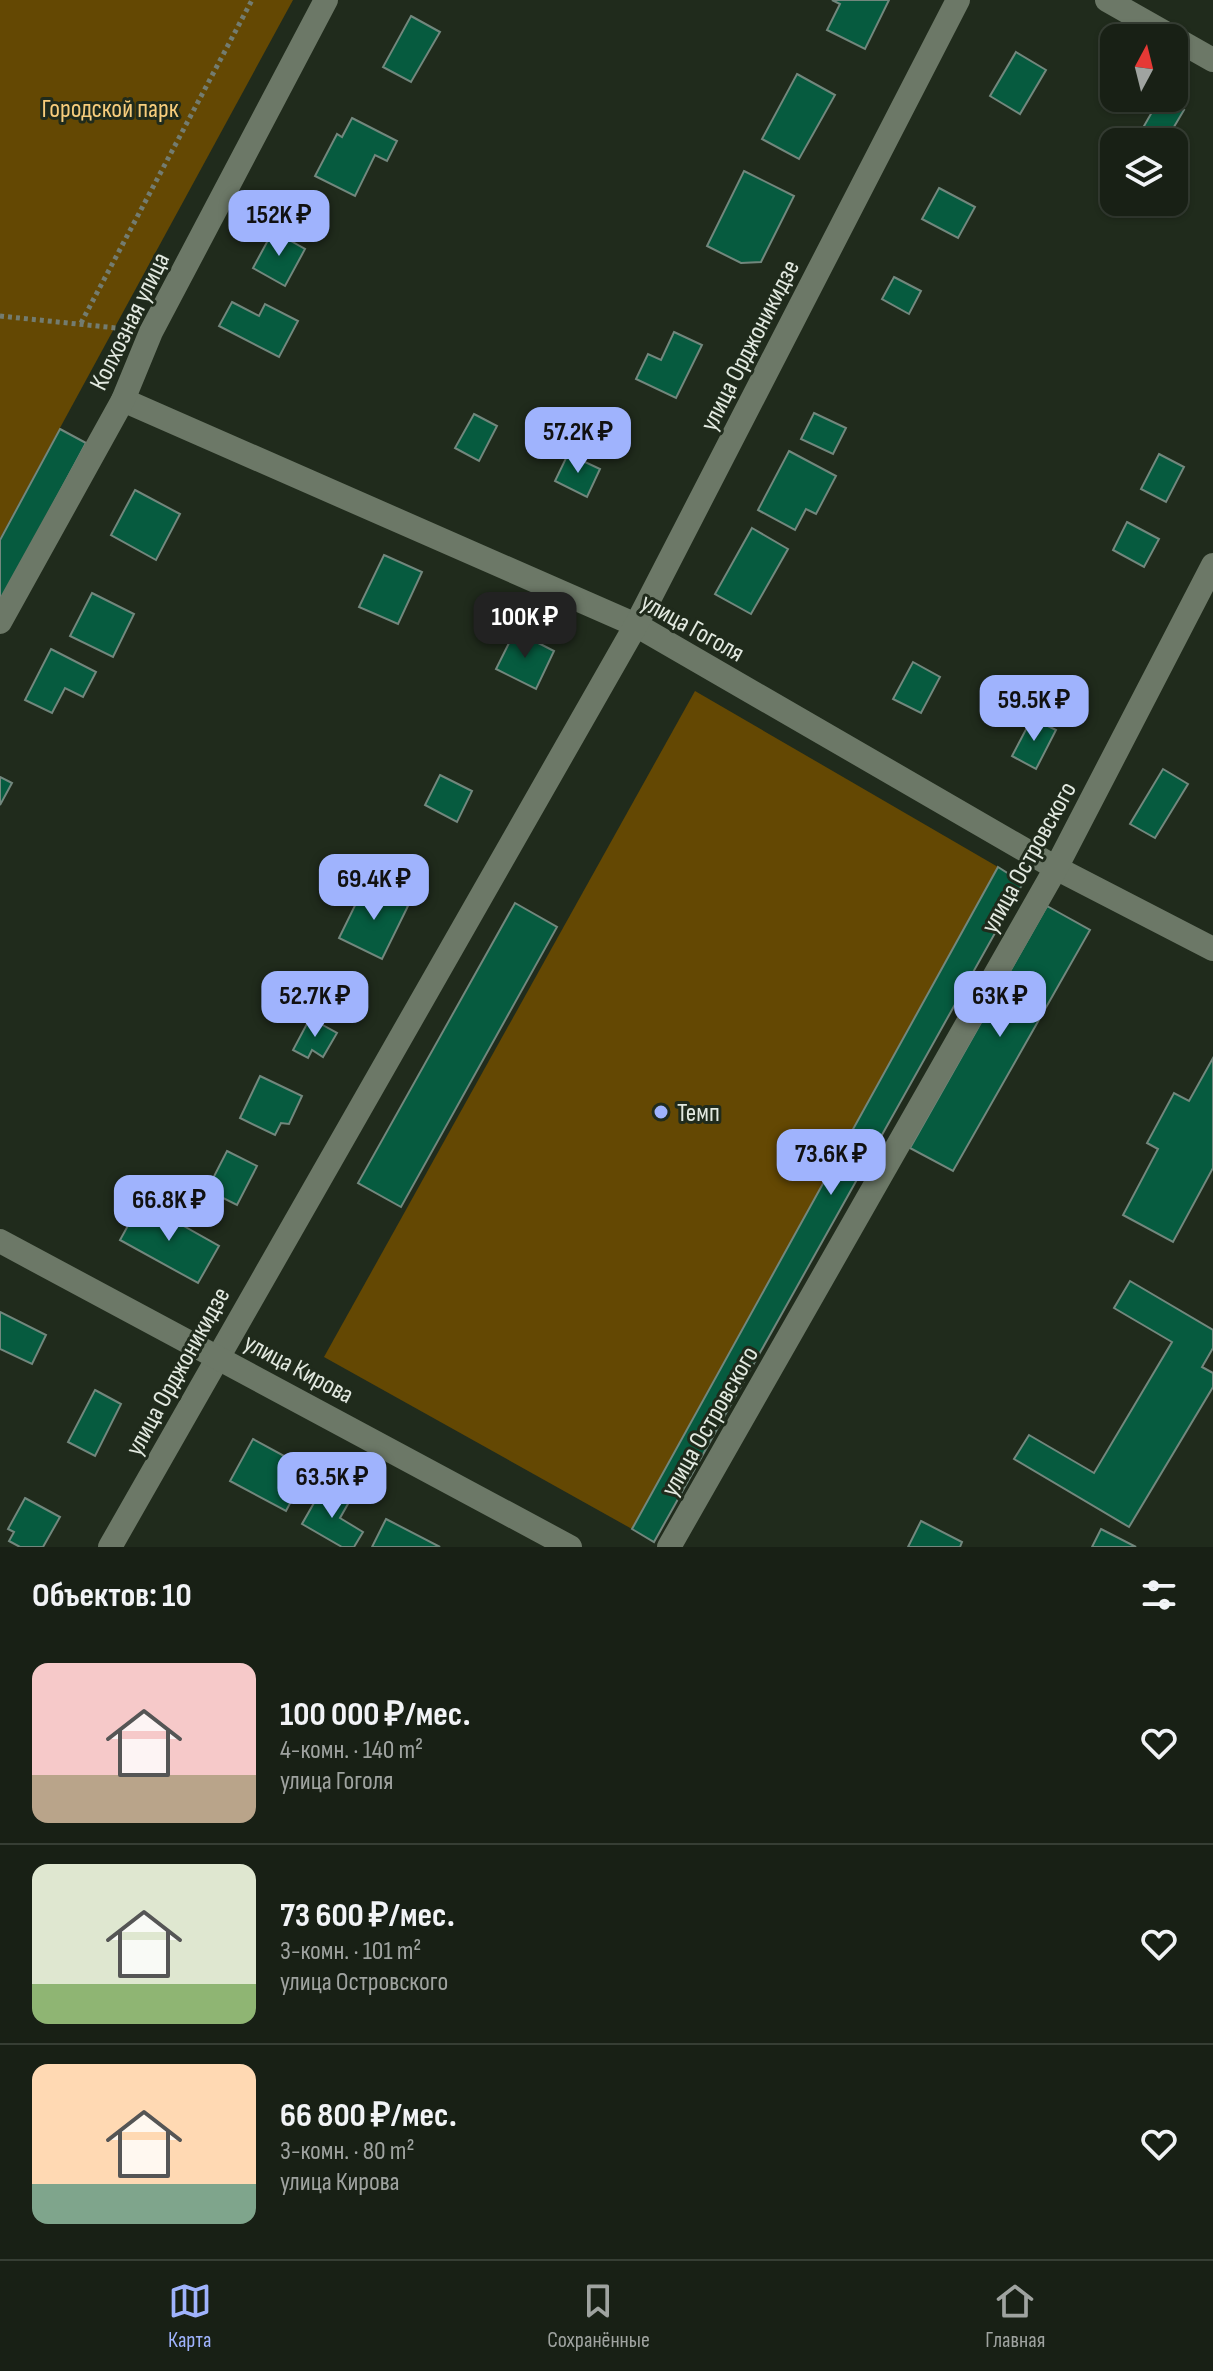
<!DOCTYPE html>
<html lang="ru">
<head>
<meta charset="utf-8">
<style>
	:root { --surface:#182015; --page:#21281e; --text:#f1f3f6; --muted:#9fa3a0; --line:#363e34; --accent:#9fb3fd }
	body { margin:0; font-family:"Sofia Sans Condensed",sans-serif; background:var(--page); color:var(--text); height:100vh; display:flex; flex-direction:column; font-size:30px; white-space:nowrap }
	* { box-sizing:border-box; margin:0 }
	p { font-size:26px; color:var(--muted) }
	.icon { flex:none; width:44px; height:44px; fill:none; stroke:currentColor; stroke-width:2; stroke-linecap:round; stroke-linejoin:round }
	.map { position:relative; height:1547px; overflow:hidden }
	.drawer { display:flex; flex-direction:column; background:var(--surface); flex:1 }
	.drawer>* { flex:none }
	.needle { width:52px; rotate:7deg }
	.controls { position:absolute; left:1100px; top:24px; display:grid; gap:16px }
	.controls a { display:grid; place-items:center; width:88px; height:88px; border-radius:16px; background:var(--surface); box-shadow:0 2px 6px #0004,0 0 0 2px var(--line); font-size:40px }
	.price { position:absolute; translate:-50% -68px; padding:0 18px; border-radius:16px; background:var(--accent); color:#111; font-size:26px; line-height:52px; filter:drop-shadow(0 2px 4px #0008) }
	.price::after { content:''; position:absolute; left:50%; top:48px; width:24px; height:18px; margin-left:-12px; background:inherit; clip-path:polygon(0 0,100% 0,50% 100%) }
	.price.selected { background:#222; color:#fff }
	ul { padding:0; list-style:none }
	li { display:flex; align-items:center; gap:24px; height:200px; padding:0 32px }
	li+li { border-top:2px solid var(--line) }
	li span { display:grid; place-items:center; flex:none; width:224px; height:160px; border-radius:16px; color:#555 }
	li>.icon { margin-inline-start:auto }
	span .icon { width:96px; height:96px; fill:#fffc; stroke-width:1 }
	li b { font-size:34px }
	h2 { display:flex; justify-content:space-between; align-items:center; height:96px; padding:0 32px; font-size:34px }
	.menu { display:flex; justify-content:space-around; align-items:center; height:112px; border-top:2px solid var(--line); background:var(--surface); font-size:22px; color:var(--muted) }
	.menu a { display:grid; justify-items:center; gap:4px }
	.menu .selected { color:var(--accent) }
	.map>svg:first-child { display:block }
	.green { fill:#644803 }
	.building { fill:#065b3f; stroke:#72877d; stroke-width:2 }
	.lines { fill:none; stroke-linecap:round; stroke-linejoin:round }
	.path { stroke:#737c70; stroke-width:5; stroke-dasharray:4 4; stroke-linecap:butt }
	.street { stroke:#6c7867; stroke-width:24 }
	.secondary { stroke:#6c7867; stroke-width:24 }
	.poi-dot { fill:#9fb3fd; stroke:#202b1c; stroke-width:3 }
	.labels { text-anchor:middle; stroke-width:6; stroke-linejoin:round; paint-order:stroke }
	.park-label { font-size:26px; fill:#f7cd7c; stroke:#202b1c }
	.street-label { font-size:26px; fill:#e2e9e0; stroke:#202b1c }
	.poi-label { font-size:26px; fill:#e2e9e0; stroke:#202b1c; text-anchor:start }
</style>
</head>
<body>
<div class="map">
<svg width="1213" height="1547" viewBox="0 0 1213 1547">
	<rect width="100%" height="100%" fill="#202b1c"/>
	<g class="green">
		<polygon points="0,0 293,0 0,538"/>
		<polygon points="695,691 998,867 632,1529 324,1357"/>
	</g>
	<g class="building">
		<polygon points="832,0 889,0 865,49 827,30 840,4"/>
		<polygon points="411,16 440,32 411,82 383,67"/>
		<polygon points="1016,52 1046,70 1020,114 990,96"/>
		<polygon points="797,74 835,95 799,159 762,139"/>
		<polygon points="1160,98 1184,110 1165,142 1157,142 1140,133"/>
		<polygon points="352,118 397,141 387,161 375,155 355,196 315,176 337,134 342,137"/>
		<polygon points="744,171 794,196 761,262 741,263 707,246"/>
		<polygon points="939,188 975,207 958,238 922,219"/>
		<polygon points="273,231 305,249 285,286 253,268"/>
		<polygon points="894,277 921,291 909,314 882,299"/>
		<polygon points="232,302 259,316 265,304 298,321 279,357 219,326"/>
		<polygon points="674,332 702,345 676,398 636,379 648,354 661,360"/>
		<polygon points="814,413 846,428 833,454 801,439"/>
		<polygon points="474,414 497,426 479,461 455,448"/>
		<polygon points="60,429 86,443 0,604 0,540"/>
		<polygon points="789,451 836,476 816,514 806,509 795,530 758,510"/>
		<polygon points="568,454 600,469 587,497 555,481"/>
		<polygon points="1159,454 1184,467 1166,502 1141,489"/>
		<polygon points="135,490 180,514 156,560 111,535"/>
		<polygon points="1127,522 1159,539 1144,567 1113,550"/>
		<polygon points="752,528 788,549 751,614 715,594"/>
		<polygon points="384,555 422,572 398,624 359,607"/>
		<polygon points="92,593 134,614 113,657 70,636"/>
		<polygon points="515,631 554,651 536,689 496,669"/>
		<polygon points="51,649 96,672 83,697 65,688 52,713 25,700"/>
		<polygon points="913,662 940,677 921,713 893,699"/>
		<polygon points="1032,718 1056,730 1036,769 1012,756"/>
		<polygon points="1163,769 1188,784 1155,838 1130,824"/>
		<polygon points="440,775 472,791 457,822 425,805"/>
		<polygon points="0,777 12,783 0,805"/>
		<polygon points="998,867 1023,883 654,1542 632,1529"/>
		<polygon points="365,885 408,906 382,959 339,938"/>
		<polygon points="515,903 557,927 401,1207 358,1183"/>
		<polygon points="1047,906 1090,930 953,1171 910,1148"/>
		<polygon points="310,1018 337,1033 323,1057 312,1050 308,1058 293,1050"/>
		<polygon points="1213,1058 1213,1168 1173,1242 1123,1215 1158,1149 1147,1143 1174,1093 1189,1101"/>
		<polygon points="260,1076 302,1096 289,1124 281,1123 275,1135 240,1118"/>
		<polygon points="227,1151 257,1166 237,1205 207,1190"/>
		<polygon points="141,1202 219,1246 198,1283 120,1240"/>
		<polygon points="1130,1281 1213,1330 1213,1348 1202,1367 1213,1373 1213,1387 1129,1527 1014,1459 1029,1435 1094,1473 1172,1342 1114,1308"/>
		<polygon points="0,1312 46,1335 32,1364 0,1349"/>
		<polygon points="95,1390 121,1404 95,1456 68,1442"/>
		<polygon points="253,1439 308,1469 286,1511 230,1481"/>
		<polygon points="323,1487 349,1502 340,1518 363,1532 354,1547 342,1547 302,1524"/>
		<polygon points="25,1498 60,1517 43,1547 20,1547 9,1541 14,1532 8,1529"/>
		<polygon points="386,1519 440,1547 372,1547"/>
		<polygon points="921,1521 962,1542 960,1547 908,1547"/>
		<polygon points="1101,1529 1136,1547 1092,1547"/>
	</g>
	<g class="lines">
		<g class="path">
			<polyline points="0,316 126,329"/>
			<polyline points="81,323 252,0"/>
		</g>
		<g class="street">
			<polyline points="1107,0 1213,60"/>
			<polyline points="123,400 636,625 1056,868 1213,949"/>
			<polyline points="0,622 123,400 151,332 326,0"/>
			<polyline points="110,1547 636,625 958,0"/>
			<polyline points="669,1547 1056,868 1213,565"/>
		</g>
		<polyline class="secondary" points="0,1241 570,1547"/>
	</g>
	<circle class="poi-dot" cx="661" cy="1112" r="8"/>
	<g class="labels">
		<g class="park-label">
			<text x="110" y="117">Городской парк</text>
		</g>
		<g class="street-label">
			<text transform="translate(129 321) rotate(-64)" y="9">Колхозная улица</text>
			<text transform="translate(749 345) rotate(-63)" y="9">улица Орджоникидзе</text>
			<text transform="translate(693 627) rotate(29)" y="9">улица Гоголя</text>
			<text transform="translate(1028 857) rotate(-61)" y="9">улица Островского</text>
			<text transform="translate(299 1368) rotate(28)" y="9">улица Кирова</text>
			<text transform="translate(177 1371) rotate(-61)" y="9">улица Орджоникидзе</text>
			<text transform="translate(709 1421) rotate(-60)" y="9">улица Островского</text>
		</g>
		<g class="poi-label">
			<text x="677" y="1121">Темп</text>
		</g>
	</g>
</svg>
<div class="controls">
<a><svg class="needle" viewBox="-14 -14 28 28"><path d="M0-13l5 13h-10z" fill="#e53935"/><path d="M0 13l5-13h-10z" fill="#9fa3a0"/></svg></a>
<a><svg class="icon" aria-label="layers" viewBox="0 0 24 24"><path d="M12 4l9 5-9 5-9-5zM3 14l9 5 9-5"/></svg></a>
</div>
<b class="price" style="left:279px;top:258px">152K ₽</b>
<b class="price" style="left:578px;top:475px">57.2K ₽</b>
<b class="price selected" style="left:525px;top:660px">100K ₽</b>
<b class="price" style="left:1034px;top:743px">59.5K ₽</b>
<b class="price" style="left:374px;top:922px">69.4K ₽</b>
<b class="price" style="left:315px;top:1039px">52.7K ₽</b>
<b class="price" style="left:1000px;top:1039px">63K ₽</b>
<b class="price" style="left:831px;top:1197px">73.6K ₽</b>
<b class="price" style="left:169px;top:1243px">66.8K ₽</b>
<b class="price" style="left:332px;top:1520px">63.5K ₽</b>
</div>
<section class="drawer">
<h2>Объектов: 10<svg class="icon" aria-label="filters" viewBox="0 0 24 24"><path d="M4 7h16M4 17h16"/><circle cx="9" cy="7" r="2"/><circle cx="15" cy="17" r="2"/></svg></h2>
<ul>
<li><span style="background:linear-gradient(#f6c9c9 70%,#b9a48a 0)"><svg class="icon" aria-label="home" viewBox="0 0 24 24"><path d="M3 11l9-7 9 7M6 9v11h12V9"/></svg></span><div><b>100 000 ₽/мес.</b><p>4-комн. · 140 m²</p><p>улица Гоголя</p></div><svg class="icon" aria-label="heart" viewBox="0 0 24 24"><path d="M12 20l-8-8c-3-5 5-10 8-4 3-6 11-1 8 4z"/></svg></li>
<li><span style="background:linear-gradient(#dfe7d0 75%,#8fb573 0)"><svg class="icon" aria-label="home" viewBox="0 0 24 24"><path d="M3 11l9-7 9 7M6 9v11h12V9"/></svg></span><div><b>73 600 ₽/мес.</b><p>3-комн. · 101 m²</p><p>улица Островского</p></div><svg class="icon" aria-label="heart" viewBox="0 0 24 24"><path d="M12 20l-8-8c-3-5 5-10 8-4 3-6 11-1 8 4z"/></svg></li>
<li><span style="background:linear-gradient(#ffd9b3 75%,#7fa58c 0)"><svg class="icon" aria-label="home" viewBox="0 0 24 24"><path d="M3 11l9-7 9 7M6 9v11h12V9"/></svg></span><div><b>66 800 ₽/мес.</b><p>3-комн. · 80 m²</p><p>улица Кирова</p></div><svg class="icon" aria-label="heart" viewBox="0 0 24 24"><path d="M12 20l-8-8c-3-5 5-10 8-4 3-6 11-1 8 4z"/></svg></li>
</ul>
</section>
<nav class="menu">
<a class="selected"><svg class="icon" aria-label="map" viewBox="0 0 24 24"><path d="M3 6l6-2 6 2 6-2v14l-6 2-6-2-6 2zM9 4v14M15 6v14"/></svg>Карта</a>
<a><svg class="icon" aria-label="saved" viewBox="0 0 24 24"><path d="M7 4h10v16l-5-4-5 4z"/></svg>Сохранённые</a>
<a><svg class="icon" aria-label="home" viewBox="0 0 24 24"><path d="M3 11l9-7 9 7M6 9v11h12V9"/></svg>Главная</a>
</nav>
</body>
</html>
